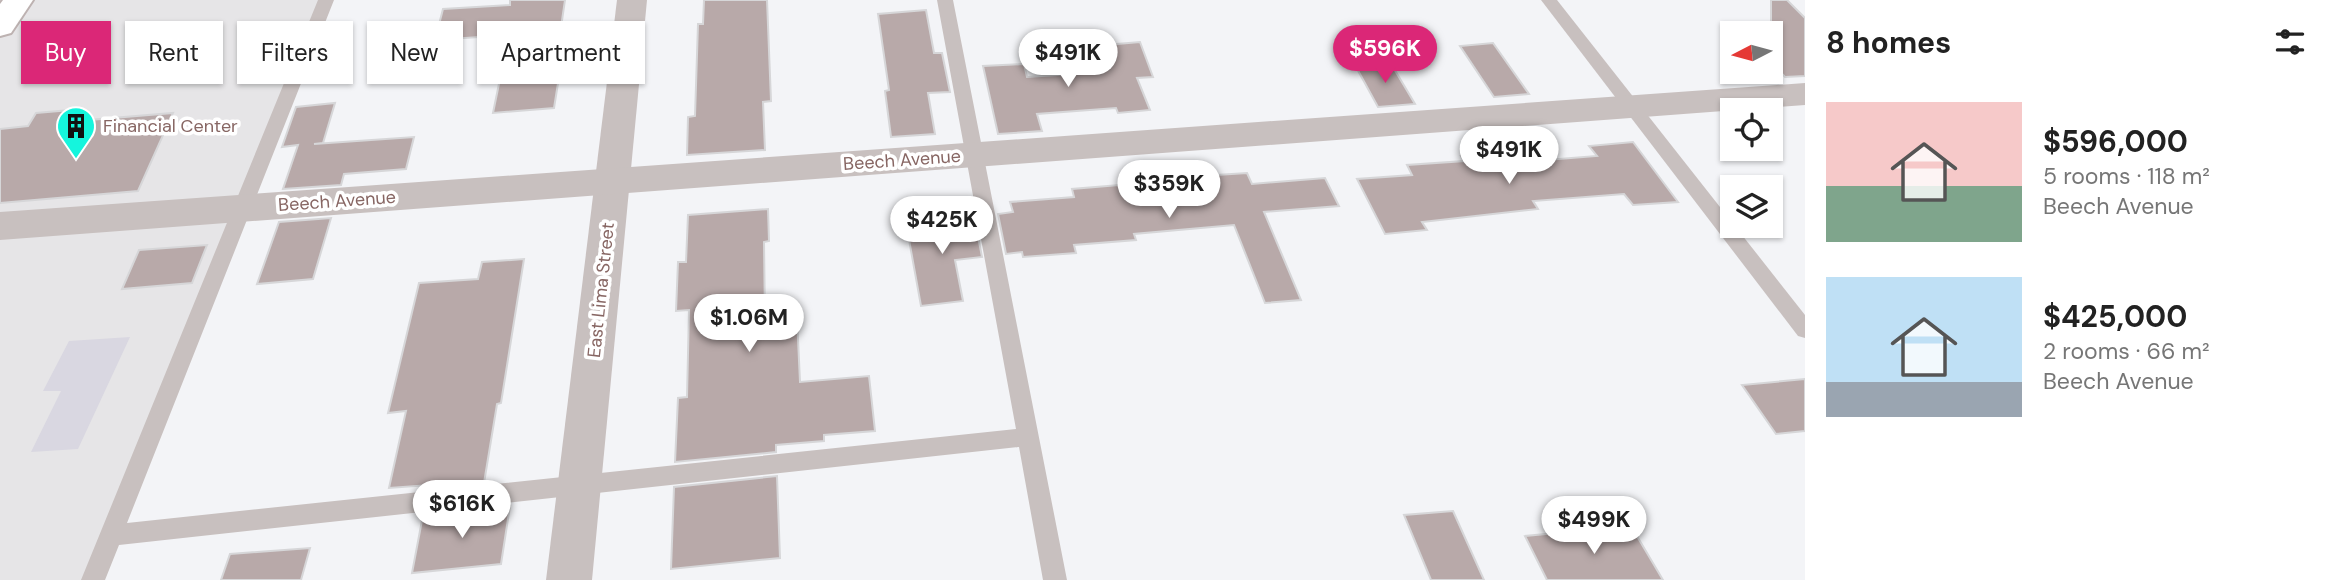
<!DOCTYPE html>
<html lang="en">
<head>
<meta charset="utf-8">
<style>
	:root { --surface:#fff; --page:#f6f6f6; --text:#222; --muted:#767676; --accent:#db2777 }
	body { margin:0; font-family:"DM Sans",sans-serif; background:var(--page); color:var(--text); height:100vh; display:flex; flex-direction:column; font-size:26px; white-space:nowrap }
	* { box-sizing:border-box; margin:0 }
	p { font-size:23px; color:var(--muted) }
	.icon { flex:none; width:38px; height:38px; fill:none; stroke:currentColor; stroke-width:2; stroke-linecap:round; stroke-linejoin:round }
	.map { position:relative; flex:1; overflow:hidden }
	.sheet { display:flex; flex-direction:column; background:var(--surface); width:525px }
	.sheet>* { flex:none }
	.guide { position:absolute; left:21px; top:21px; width:665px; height:63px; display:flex; gap:14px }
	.needle { width:46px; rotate:264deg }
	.tools { position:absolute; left:1720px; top:21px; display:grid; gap:14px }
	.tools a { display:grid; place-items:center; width:63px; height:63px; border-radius:0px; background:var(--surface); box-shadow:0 2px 5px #0004; font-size:35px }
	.price { position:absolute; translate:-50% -60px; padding:0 16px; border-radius:24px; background:#fff; color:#222; font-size:23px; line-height:46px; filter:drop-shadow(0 2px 4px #0008) }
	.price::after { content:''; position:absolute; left:50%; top:42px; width:21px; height:16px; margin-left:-10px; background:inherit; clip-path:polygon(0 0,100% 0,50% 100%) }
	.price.on { background:var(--accent); color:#fff }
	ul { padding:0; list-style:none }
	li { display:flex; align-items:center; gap:21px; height:175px; padding:0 21px }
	li span { display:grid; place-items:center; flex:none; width:196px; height:140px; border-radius:0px; color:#555 }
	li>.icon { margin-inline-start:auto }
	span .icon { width:84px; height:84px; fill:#fffc; stroke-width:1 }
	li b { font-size:30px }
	h2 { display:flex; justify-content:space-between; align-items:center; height:84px; padding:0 21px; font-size:30px }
	.chip { padding:0 24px; border-radius:0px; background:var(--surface); box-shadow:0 2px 5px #0004; font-size:24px; line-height:63px }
	.chip.on { background:var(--accent); color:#fff }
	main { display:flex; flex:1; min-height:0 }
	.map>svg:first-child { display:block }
	.built { fill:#e6e5e7 }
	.green { fill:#d9d7e1 }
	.building { fill:#b8a9a9; stroke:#d6d6d8; stroke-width:2 }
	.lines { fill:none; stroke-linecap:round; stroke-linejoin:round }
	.secondary-casing { stroke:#bdb2b1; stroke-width:4 }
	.service { fill:#c8c0bf; fill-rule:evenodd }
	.minor { fill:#c8c0bf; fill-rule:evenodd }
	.tertiary { fill:#c8c0bf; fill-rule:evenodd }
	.secondary { fill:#fff; fill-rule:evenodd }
	.labels { text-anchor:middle; stroke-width:7; stroke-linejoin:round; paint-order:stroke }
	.poi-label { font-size:18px; fill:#876663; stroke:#fff; text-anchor:start }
	.street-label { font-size:18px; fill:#876663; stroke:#fff }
</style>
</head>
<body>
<main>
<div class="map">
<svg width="1805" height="580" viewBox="0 0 1805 580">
	<rect width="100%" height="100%" fill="#f3f4f7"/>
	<polygon class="built" points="0,0 326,0 92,580 0,580"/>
	<polygon class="green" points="130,337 78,449 31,452 61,391 43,391 69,341"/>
	<g class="building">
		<polygon points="510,0 565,0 560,34 566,34 554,108 493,113 509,35 435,40 443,9 510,5"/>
		<polygon points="704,0 767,0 771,101 763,102 765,150 687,155 688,117 695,116 698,24 703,24"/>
		<polygon points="1771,0 1787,0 1805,18 1805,76 1785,77 1771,62"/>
		<polygon points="926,10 934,53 942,53 950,92 928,93 935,134 891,137 885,91 889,90 878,14"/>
		<polygon points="1140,42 1153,77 1137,78 1150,110 1118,113 1116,108 1037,114 1042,131 998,134 983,66 1024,64 1027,77 1103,72 1094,46"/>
		<polygon points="1493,43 1529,94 1494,97 1460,46"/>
		<polygon points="1390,62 1415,104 1378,107 1355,65"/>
		<polygon points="335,103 323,143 314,144 414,137 406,169 344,174 341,185 283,189 298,145 282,147 296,107"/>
		<polygon points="71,110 64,122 173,113 138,191 0,203 0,129 28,126 36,113"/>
		<polygon points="1633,142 1678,202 1633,205 1624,194 1533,201 1538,209 1422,222 1427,230 1385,234 1357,179 1412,175 1407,165 1464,161 1461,156 1502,153 1509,163 1597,156 1589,146"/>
		<polygon points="1247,173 1252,184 1325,178 1339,206 1264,212 1301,300 1265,303 1234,225 1134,234 1136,240 1074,245 1076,253 1023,257 1022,252 1006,254 998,214 1013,212 1010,202 1074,197 1072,189 1119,185 1121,194 1205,187 1201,176"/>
		<polygon points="768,209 769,241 764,242 765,320 797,317 800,382 869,376 875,431 824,435 824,441 776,445 776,452 675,462 678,398 687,397 689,310 676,311 678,262 686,262 688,215"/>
		<polygon points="974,216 982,257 955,260 963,301 921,306 906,223"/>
		<polygon points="331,218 313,279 257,284 279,222"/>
		<polygon points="207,245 192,283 122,289 139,250"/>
		<polygon points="524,259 501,403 497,404 484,483 428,489 429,485 389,488 406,411 388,413 419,283 478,279 482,262"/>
		<polygon points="1805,379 1805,431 1776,434 1742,385"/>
		<polygon points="777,476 780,558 671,569 674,487"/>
		<polygon points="510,506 501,564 412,573 423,515"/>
		<polygon points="1453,511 1484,580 1431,580 1404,515"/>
		<polygon points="1631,526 1663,580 1547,580 1525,536"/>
		<polygon points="310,548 301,580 221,580 230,554"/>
	</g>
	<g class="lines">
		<defs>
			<polygon id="secondary" points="3,0 33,0 11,33 0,36 0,4"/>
		</defs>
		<use href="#secondary" class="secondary-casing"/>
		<g class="service">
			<polygon points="318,0 334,0 127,523 1016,429 937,0 953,0 1067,580 1043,580 1019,447 119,545 105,580 81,580"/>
			<polygon points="1541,0 1557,0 1805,315 1805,338 1798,336"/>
		</g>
		<polygon class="minor" points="617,0 647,0 592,580 546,580"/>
		<polygon class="tertiary" points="1805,83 1805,105 0,240 0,212"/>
		<use href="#secondary" class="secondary"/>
	</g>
	<defs>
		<symbol id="building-pin" viewBox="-11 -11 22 30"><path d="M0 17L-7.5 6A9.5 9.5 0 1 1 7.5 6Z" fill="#15f5dd" stroke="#fff"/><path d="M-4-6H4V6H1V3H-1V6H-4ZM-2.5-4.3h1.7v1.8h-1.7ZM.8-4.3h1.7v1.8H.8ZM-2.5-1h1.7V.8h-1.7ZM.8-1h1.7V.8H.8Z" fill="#111"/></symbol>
	</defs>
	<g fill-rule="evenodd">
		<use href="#building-pin" x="54" y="104" width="44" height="60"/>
	</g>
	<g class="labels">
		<g class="poi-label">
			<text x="103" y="132">Financial Center</text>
		</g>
		<g class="street-label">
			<text transform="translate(902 160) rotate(-4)" y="6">Beech Avenue</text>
			<text transform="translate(337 201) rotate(-4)" y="6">Beech Avenue</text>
			<text transform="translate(601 290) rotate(-84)" y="6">East Lima Street</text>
		</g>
	</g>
</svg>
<div class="tools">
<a><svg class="needle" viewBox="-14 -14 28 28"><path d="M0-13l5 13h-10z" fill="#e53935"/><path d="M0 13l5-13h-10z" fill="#767676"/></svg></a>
<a><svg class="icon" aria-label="locate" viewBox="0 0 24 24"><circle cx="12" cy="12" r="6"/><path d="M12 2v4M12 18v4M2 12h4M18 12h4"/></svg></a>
<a><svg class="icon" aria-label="layers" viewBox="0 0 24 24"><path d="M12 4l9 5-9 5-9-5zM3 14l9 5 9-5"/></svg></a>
</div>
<b class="price on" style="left:1385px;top:85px">$596K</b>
<b class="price" style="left:1068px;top:89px">$491K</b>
<b class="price" style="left:1509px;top:186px">$491K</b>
<b class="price" style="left:1169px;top:220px">$359K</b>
<b class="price" style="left:942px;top:256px">$425K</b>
<b class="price" style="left:749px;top:354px">$1.06M</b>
<b class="price" style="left:462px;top:540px">$616K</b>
<b class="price" style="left:1594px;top:556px">$499K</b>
<div class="guide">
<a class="chip on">Buy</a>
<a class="chip">Rent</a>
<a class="chip">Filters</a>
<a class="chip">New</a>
<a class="chip">Apartment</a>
</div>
</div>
<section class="sheet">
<h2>8 homes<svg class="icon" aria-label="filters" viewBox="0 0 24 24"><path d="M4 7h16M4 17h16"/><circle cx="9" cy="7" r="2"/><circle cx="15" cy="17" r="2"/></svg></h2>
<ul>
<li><span style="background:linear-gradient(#f6c9c9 60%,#7fa58c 0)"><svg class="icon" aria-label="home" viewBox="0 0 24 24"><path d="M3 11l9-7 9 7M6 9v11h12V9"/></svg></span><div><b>$596,000</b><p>5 rooms · 118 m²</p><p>Beech Avenue</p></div></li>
<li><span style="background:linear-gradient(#bfe0f5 75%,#9aa5b1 0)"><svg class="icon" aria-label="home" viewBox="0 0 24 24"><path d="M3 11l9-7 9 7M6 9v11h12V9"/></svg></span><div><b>$425,000</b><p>2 rooms · 66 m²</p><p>Beech Avenue</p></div></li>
</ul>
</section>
</main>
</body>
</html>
